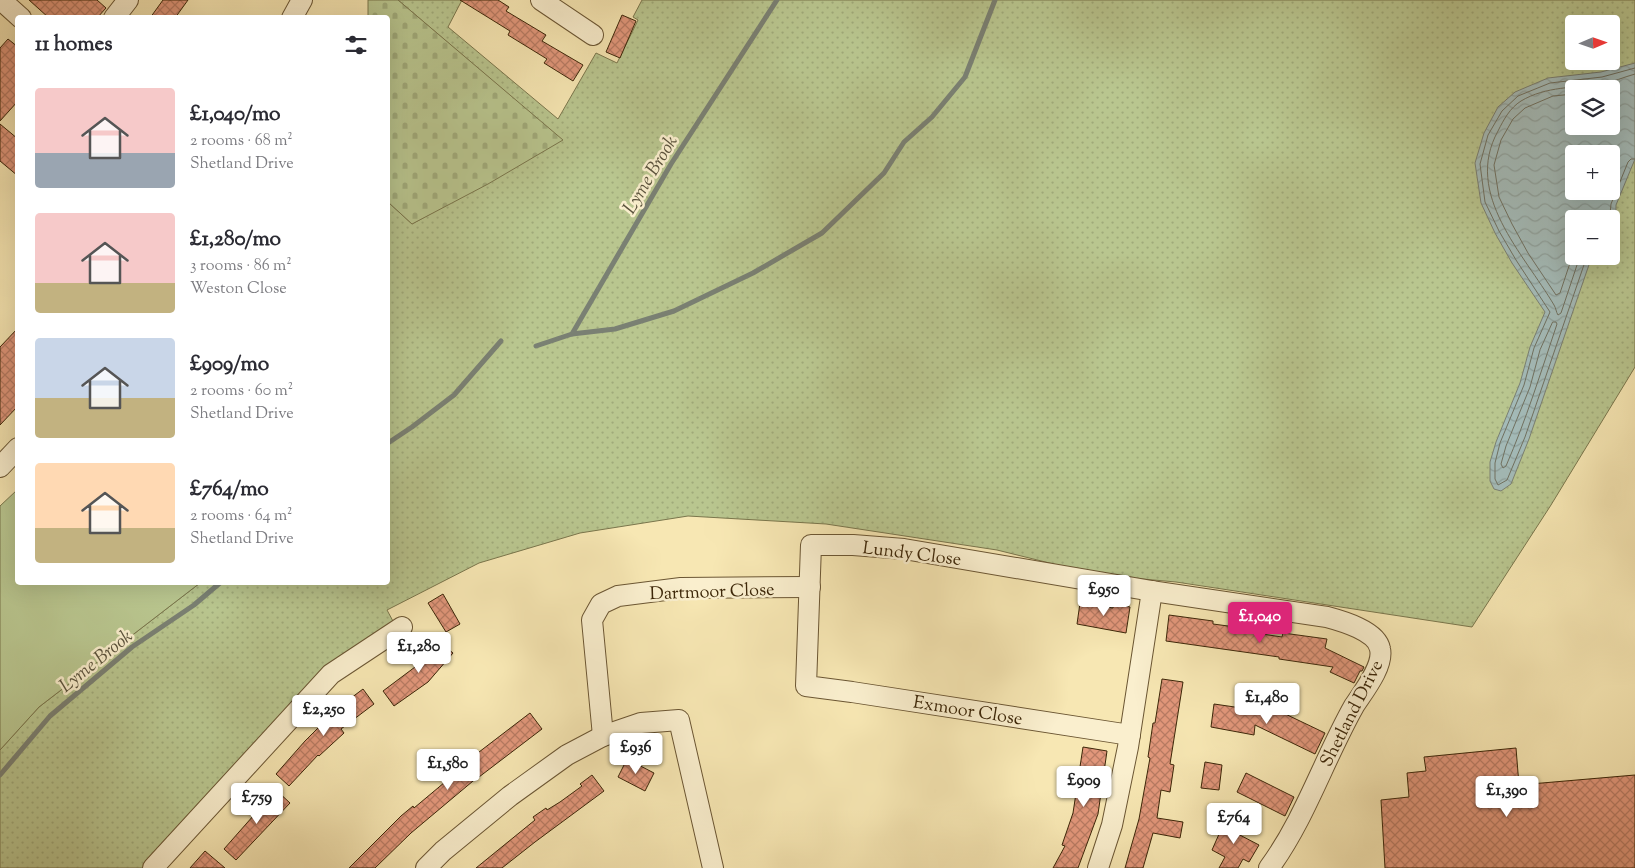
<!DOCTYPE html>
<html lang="en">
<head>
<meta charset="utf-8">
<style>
	:root { --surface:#fff; --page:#f7f7f7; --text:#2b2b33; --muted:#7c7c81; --accent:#db2777 }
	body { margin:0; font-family:"Sorts Mill Goudy",serif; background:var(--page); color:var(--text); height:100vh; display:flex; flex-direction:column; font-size:19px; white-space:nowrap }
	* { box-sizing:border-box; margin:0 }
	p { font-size:16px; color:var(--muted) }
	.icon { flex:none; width:28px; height:28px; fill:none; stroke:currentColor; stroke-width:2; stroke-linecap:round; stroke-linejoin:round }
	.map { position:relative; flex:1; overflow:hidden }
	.side { position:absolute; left:15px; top:15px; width:375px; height:570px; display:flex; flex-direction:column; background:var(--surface); border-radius:5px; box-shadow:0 5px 20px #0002 }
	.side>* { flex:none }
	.needle { width:32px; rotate:88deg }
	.buttons { position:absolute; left:1565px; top:15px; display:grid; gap:10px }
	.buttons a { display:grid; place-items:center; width:55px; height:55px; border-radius:5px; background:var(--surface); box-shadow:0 5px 20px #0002; font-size:25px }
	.price { position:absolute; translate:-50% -42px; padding:0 11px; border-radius:5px; background:#fff; color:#222; font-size:16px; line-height:32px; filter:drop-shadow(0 1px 2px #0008) }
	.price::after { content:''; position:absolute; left:50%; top:30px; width:15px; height:11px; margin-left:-8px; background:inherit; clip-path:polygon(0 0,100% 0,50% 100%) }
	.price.on { background:var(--accent); color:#fff }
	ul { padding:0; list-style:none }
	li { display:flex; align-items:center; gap:15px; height:125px; padding:0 20px }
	li span { display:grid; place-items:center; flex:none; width:140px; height:100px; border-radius:5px; color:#555 }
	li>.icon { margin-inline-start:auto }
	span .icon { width:60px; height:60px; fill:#fffc; stroke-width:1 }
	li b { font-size:21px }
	h2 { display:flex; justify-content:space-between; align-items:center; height:60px; padding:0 20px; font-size:21px }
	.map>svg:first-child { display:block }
	.grass { fill:url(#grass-dots); stroke:#7a764c; fill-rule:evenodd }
	.cemetery { fill:url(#cemetery-stones); stroke:#7a764c }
	.park { fill:#b9c68f; stroke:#7a764c }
	.water { fill:url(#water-waves); stroke:#7a8073; fill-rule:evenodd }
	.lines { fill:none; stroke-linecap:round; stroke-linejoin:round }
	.shore { stroke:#707161; stroke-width:1 }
	.stream { stroke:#7a8073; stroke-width:5 }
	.building { fill:url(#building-cross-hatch); stroke:#3c2608 }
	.minor-casing { stroke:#6b5633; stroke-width:22 }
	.minor { stroke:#faefce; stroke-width:20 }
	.labels { text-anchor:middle; stroke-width:5; stroke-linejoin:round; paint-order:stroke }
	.street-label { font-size:18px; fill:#3c2608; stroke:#faefce }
	.water-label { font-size:19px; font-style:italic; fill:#5b533d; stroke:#faefce }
</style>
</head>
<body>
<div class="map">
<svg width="1635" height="868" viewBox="0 0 1635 868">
	<defs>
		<pattern id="grass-dots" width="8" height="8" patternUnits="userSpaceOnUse" patternTransform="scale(1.25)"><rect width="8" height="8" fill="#b9c68f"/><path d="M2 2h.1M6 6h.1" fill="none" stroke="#a0aa7a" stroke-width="1.8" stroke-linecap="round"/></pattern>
		<pattern id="cemetery-stones" width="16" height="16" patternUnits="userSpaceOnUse" patternTransform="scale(1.25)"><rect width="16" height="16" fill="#b9c68f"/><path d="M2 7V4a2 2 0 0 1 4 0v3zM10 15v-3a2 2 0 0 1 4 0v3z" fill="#a0aa7a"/></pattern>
		<pattern id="water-waves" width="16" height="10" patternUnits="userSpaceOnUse" patternTransform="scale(1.25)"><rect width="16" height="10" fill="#a4bcba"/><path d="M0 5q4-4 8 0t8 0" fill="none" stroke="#8ea19e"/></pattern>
		<pattern id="building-cross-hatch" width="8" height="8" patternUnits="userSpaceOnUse" patternTransform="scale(1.25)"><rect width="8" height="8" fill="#e2977b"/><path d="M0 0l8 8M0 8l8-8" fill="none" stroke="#b87b63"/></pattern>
	</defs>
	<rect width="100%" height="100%" fill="#f7e7b3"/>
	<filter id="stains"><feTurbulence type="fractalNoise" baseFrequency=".004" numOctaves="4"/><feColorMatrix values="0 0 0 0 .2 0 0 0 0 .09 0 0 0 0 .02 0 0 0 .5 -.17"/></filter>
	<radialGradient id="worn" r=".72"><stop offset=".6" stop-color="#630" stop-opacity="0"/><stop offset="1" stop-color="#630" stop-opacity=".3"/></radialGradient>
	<path class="grass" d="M398,0H462L448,27L558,119L596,53L617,63L638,20L633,17L642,0H1635V367L1551,505L1472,627L1176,582L1098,575L997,550L826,524L688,516L580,533L479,563L387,610L394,623L144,868H0V750L39,707L200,583L388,582V202L412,224L562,140ZM1574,24H1611V61H1574ZM1574,89H1611V126H1574ZM1574,154H1611V191H1574ZM1574,219H1611V256H1574Z"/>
	<polygon class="cemetery" points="368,0 398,0 563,140 488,184 412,224 388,202 388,18 368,17"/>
	<polygon class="park" points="17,490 18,582 200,583 39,707 0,750 0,506"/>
	<path class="water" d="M1635,63V159L1616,205V217L1611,220L1574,219V256H1592L1529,439L1511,484L1501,491L1494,489L1490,481V462L1496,442L1520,383L1530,347L1545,312L1512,263L1495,233L1481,203L1475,163L1484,133L1498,107L1515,92L1548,78L1601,72ZM1574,89H1611V126H1574ZM1574,154H1611V191H1574Z"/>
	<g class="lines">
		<g class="shore">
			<polyline points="1574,94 1553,96 1525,108 1513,119 1501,140 1494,165 1499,197 1512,224 1528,253 1556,295 1560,293 1574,251"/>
			<polyline points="1607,219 1610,214 1611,204 1628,162 1631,159 1635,159"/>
			<path d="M1580,256L1561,313L1558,315C1556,312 1556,308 1554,305C1524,254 1463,194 1498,131C1504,119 1510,108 1521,101C1546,86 1575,88 1602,84C1613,82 1624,77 1635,74"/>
			<polyline points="1587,256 1525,437 1507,480 1498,485 1495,479 1495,463 1500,443 1524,385 1534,348 1550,312 1516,260 1499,231 1485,202 1480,164 1488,135 1502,111 1518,96 1550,83 1602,77 1635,68"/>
			<path d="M1553,322H1556L1557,324C1541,372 1526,420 1506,466L1503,468L1501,464L1506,446L1530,387L1540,350Z"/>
		</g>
		<g class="stream">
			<polyline points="572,334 615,329 674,311 753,273 822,233 884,173 904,142 932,117 965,77 995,0"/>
			<polyline points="536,346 572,334 671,164 777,0"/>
			<polyline points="388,443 412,427 454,395 501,341"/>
			<polyline points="0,775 50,716 132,647 194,605 221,582"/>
		</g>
	</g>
	<g class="building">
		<polygon points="29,0 97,0 106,8 97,18 49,18"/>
		<polygon points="163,0 188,0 175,18 150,18"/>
		<polygon points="460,0 498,0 509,7 506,11 546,35 542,41 583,65 573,81 544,63 547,59 508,35 510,31"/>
		<polygon points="622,15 636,21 620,58 606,52"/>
		<polygon points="8,39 18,47 18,101 0,121 0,48"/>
		<polygon points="0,124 18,139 18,176 0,161"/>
		<polygon points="18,328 18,406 0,425 0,347"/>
		<polygon points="443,594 460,624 446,632 428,603"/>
		<polygon points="1080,603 1113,608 1113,604 1130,607 1126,633 1077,624"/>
		<polygon points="1169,615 1213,621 1213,624 1243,628 1242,631 1282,637 1283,633 1327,639 1325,648 1364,667 1362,671 1360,671 1354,683 1330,672 1333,667 1279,659 1279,657 1166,641"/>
		<polygon points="438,641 453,653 428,682 394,706 383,691 415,667"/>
		<polygon points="1162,679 1183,682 1170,764 1174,765 1170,792 1161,790 1157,818 1183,822 1180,838 1153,833 1143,868 1125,868 1139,819 1150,758 1148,757 1153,723 1155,723"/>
		<polygon points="363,689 374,704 341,729 344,733 319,756 318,755 289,786 276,774 305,741 339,707"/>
		<polygon points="1214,704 1276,713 1277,710 1325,733 1315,754 1255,725 1254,735 1211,727"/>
		<polygon points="530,713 542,729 479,777 479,776 411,833 375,868 349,868 401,816 413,806 414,808 451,777 449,775"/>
		<polygon points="1083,747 1107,751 1098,814 1078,868 1053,868 1065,846 1062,845 1073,813"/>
		<polygon points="1516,748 1519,785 1635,775 1635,868 1385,868 1381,800 1409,797 1407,773 1426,771 1424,757"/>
		<polygon points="627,759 654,773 645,791 618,777"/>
		<polygon points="1205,762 1222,765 1219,790 1201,788"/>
		<polygon points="1246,773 1294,797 1285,816 1237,792"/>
		<polygon points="592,775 604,791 535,842 502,868 476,868 535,820 533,817 546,808 547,810 560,802 582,786 580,784"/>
		<polygon points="276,790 290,803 236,860 224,849"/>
		<polygon points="1227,816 1241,823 1236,833 1259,845 1249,862 1243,859 1238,868 1219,868 1225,857 1212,850"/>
		<polygon points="205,851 225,868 190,868"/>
	</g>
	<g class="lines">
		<defs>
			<g id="minor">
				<polyline points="1,0 21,18"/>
				<polyline points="541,0 593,35"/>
				<polyline points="114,18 128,0"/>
				<polyline points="292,18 302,0"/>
				<polyline points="0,467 18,448"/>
				<path d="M1130,735L852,692L806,686L811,545H853L904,549L1152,591L1327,617C1342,621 1377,631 1380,649C1384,666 1363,692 1354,706C1324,759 1305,819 1269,868"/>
				<polyline points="603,736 592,620 601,604 618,596 681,588 810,587"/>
				<polyline points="153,868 331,674 402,627"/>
				<polyline points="426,868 443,851 510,796 567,755 603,736 641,723 679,720 713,868"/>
				<polyline points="1098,868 1112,825 1128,747 1152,591"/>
			</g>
		</defs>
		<use href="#minor" class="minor-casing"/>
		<use href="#minor" class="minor"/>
	</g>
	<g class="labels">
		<g class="street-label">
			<text transform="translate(912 553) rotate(7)" y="6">Lundy Close</text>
			<text transform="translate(712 591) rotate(-2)" y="6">Dartmoor Close</text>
			<text transform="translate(968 710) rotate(9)" y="6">Exmoor Close</text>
			<text transform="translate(1351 713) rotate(-63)" y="6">Shetland Drive</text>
		</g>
		<g class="water-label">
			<text transform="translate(649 174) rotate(-59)" y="7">Lyme Brook</text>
			<text transform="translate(95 660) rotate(-39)" y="7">Lyme Brook</text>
		</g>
	</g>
	<rect width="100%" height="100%" filter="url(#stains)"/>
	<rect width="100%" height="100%" fill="url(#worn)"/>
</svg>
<div class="buttons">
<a><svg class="needle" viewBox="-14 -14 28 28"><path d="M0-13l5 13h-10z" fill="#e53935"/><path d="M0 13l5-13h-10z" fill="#7c7c81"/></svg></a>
<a><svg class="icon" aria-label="layers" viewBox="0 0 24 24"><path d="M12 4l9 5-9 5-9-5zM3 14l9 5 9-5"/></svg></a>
<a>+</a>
<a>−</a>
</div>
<b class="price" style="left:1104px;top:617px">£950</b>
<b class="price on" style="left:1260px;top:644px">£1,040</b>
<b class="price" style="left:419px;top:674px">£1,280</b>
<b class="price" style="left:1267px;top:725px">£1,480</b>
<b class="price" style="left:324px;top:737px">£2,250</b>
<b class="price" style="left:636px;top:775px">£936</b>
<b class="price" style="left:448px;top:791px">£1,580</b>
<b class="price" style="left:1084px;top:808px">£909</b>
<b class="price" style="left:1507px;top:818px">£1,390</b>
<b class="price" style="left:257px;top:825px">£759</b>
<b class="price" style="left:1234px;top:845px">£764</b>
<section class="side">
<h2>11 homes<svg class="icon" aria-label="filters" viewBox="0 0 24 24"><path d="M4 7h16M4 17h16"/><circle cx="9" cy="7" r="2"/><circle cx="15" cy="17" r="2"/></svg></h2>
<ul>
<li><span style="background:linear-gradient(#f6c9c9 65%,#9aa5b1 0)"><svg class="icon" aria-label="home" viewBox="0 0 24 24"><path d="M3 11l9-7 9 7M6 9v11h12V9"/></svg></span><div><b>£1,040/mo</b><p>2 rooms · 68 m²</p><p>Shetland Drive</p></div></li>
<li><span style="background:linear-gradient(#f6c9c9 70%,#c2b280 0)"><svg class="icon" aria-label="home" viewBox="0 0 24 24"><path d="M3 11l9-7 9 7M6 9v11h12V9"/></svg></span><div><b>£1,280/mo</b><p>3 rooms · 86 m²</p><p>Weston Close</p></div></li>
<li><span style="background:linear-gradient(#c9d6e8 60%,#c2b280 0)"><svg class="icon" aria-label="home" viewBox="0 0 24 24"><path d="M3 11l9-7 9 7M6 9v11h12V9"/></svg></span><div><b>£909/mo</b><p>2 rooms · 60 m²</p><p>Shetland Drive</p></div></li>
<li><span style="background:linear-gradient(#ffd9b3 65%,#c2b280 0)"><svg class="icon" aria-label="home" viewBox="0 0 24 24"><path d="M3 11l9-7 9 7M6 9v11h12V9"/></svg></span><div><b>£764/mo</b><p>2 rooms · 64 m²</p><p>Shetland Drive</p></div></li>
</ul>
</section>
</div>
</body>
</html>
